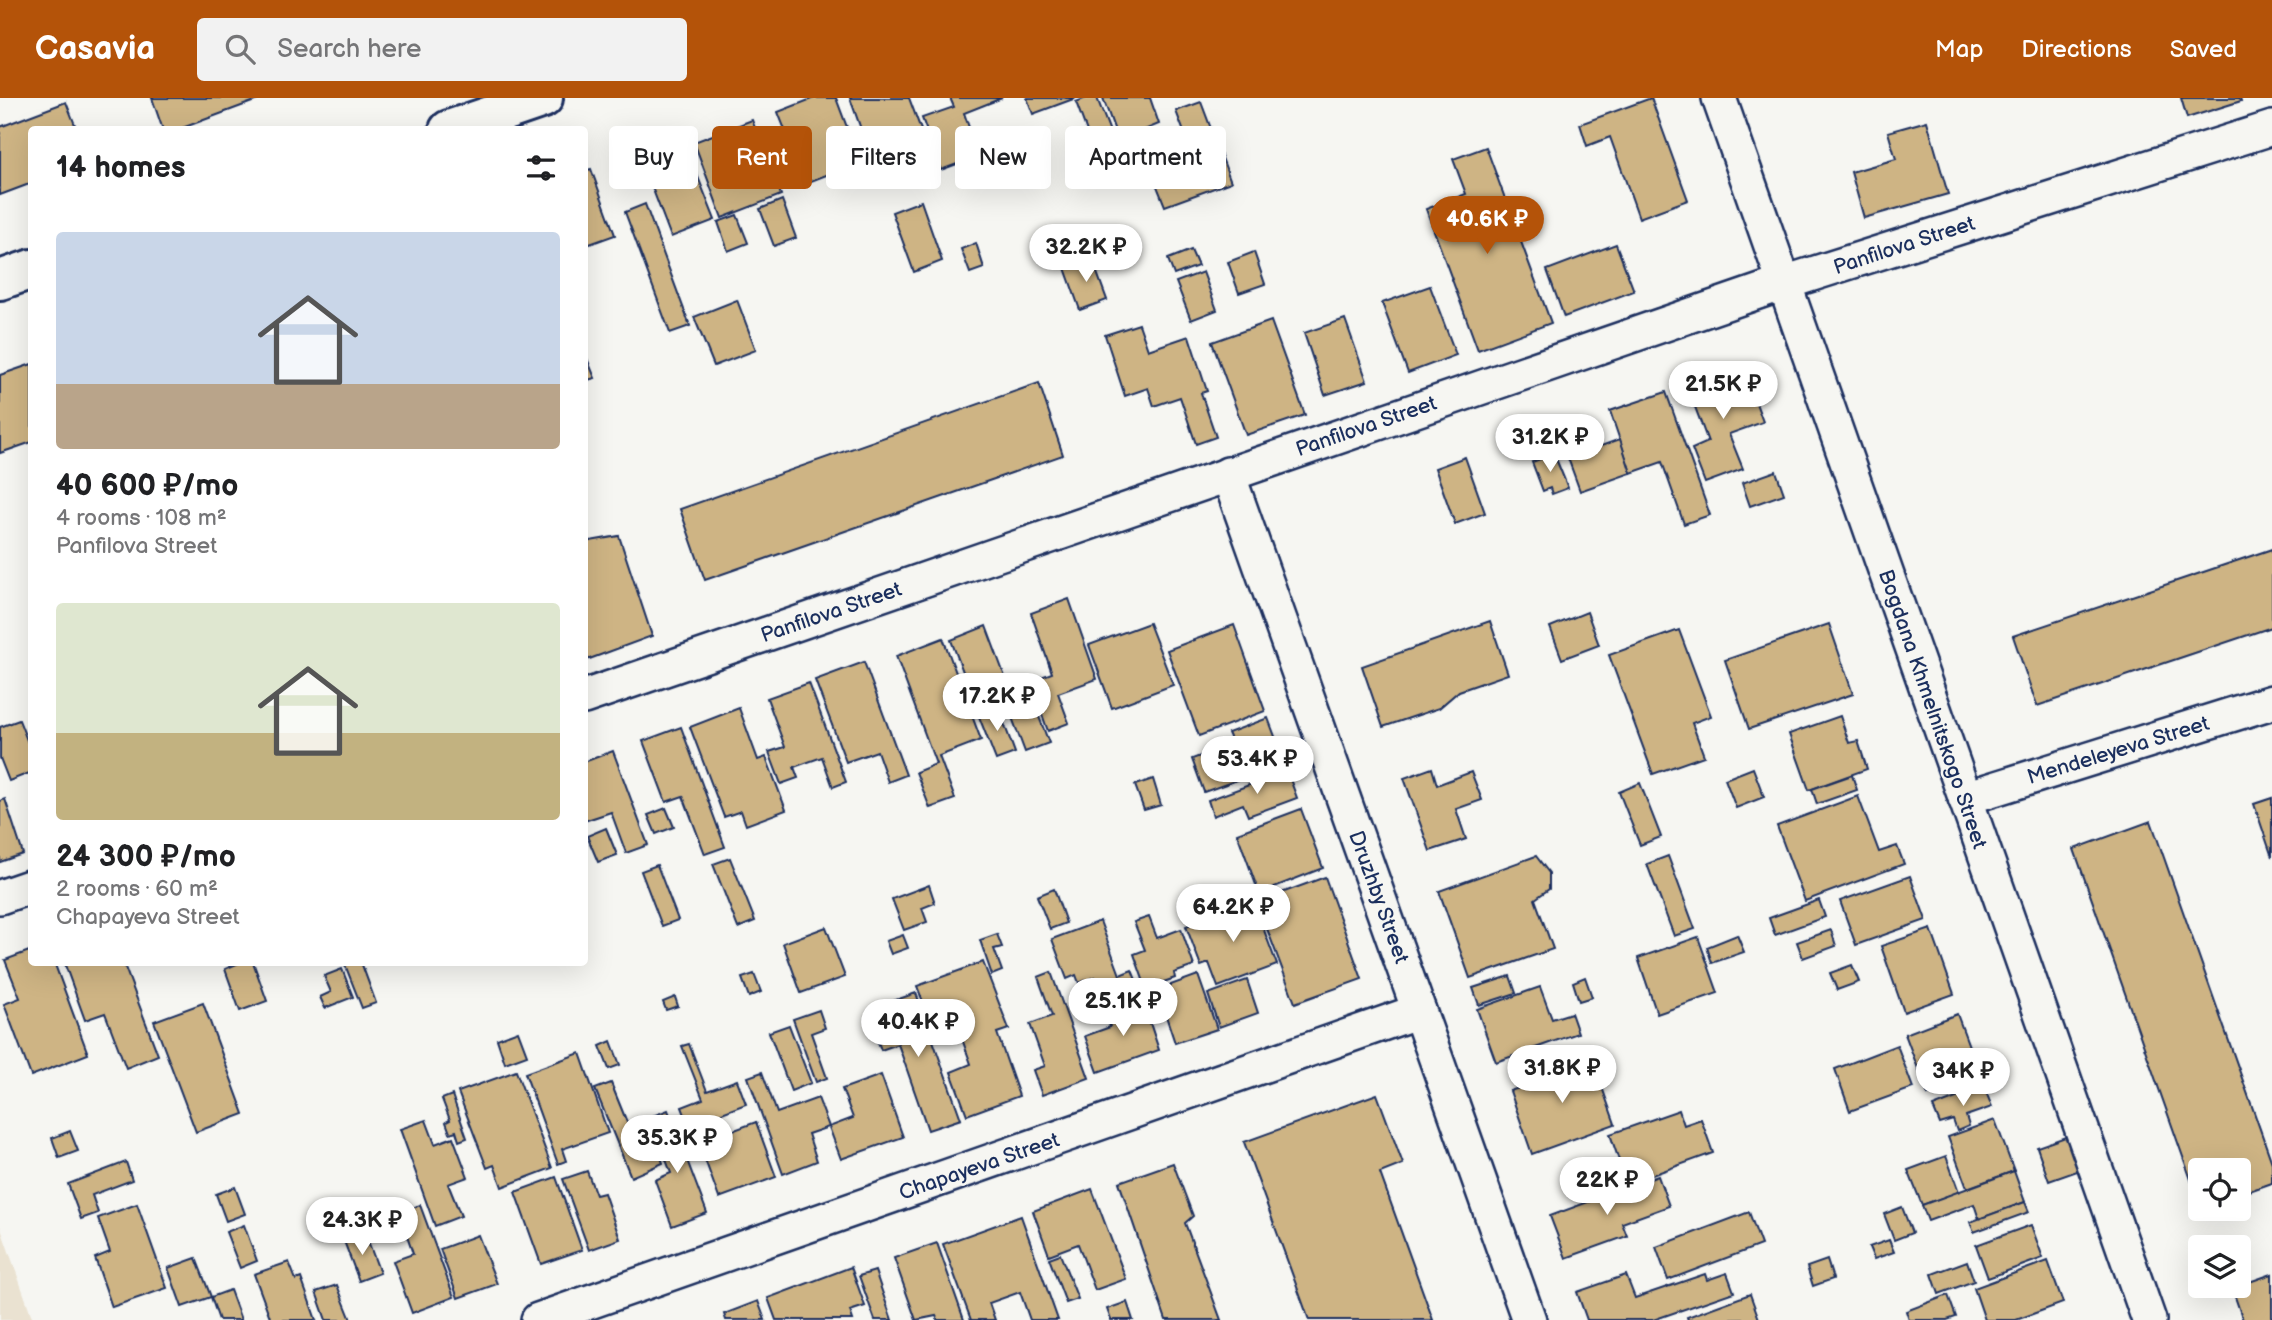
<!DOCTYPE html>
<html lang="en">
<head>
<meta charset="utf-8">
<style>
	:root { --surface:#fff; --page:#f2f2f2; --text:#202124; --muted:#757577; --accent:#b45309 }
	body { margin:0; font-family:"Balsamiq Sans",sans-serif; background:var(--page); color:var(--text); height:100vh; display:flex; flex-direction:column; font-size:26px; white-space:nowrap }
	* { box-sizing:border-box; margin:0 }
	p { font-size:23px; color:var(--muted) }
	.icon { flex:none; width:38px; height:38px; fill:none; stroke:currentColor; stroke-width:2; stroke-linecap:round; stroke-linejoin:round }
	.map { position:relative; flex:1; overflow:hidden }
	.side { position:absolute; left:28px; top:28px; width:560px; height:840px; display:flex; flex-direction:column; background:var(--surface); border-radius:7px; box-shadow:0 7px 28px #0002 }
	.side>* { flex:none }
	.top-card { position:absolute; left:609px; top:28px; width:665px; height:63px; display:flex; gap:14px }
	.controls { position:absolute; left:2188px; top:1060px; display:grid; gap:14px }
	.controls a { display:grid; place-items:center; width:63px; height:63px; border-radius:7px; background:var(--surface); box-shadow:0 7px 28px #0002; font-size:35px }
	.price { position:absolute; translate:-50% -60px; padding:0 16px; border-radius:24px; background:#fff; color:#222; font-size:23px; line-height:46px; filter:drop-shadow(0 2px 4px #0008) }
	.price::after { content:''; position:absolute; left:50%; top:42px; width:21px; height:16px; margin-left:-10px; background:inherit; clip-path:polygon(0 0,100% 0,50% 100%) }
	.price.on { background:var(--accent); color:#fff }
	ul { padding:0; list-style:none }
	li { display:grid; align-content:center; gap:14px; height:371px; padding:0 28px }
	li span { display:grid; place-items:center; height:217px; border-radius:7px; color:#555 }
	li>.icon { margin-inline-start:auto }
	span .icon { width:126px; height:126px; fill:#fffc; stroke-width:1 }
	li b { font-size:30px }
	h2 { display:flex; justify-content:space-between; align-items:center; height:84px; padding:0 28px; font-size:30px }
	.pill { padding:0 24px; border-radius:7px; background:var(--surface); box-shadow:0 7px 28px #0002; font-size:24px; line-height:63px }
	.pill.on { background:var(--accent); color:#fff }
	header { display:flex; align-items:center; gap:42px; box-sizing:border-box; height:98px; padding:0 35px; background:var(--accent); color:#fff }
	header strong { font-size:33px }
	nav { display:flex; gap:38px; margin-inline-start:auto; font-size:24px }
	.search { width:490px; height:63px; background:var(--page); display:flex; align-items:center; gap:18px; box-sizing:border-box; padding:0 24px; border-radius:7px; color:var(--muted); font-size:26px }
	.map>svg:first-child { display:block }
	.built { fill:#eae2d1 }
	.building { fill:#ceb484; stroke:#1b2f5e; stroke-width:2 }
	.lines { fill:none; stroke-linecap:round; stroke-linejoin:round }
	.street-casing { stroke:#1b2f5e; stroke-width:38 }
	.secondary-casing { stroke:#1b2f5e; stroke-width:44 }
	.street { stroke:#f6f6f2; stroke-width:33 }
	.secondary { stroke:#f6f6f2; stroke-width:38 }
	.labels { text-anchor:middle; stroke-width:5; stroke-linejoin:round; paint-order:stroke }
	.street-label { font-size:21px; fill:#1b2f5e; stroke:#f6f6f2 }
</style>
</head>
<body>
<header>
<strong>Casavia</strong>
<div class="search"><svg class="icon" aria-label="search" viewBox="0 0 24 24"><circle cx="10" cy="10" r="6"/><path d="M15 15l6 6"/></svg>Search here</div>
<nav><a>Map</a><a>Directions</a><a>Saved</a></nav>
</header>
<div class="map">
<svg width="2272" height="1222" viewBox="0 0 2272 1222">
	<rect width="100%" height="100%" fill="#f6f6f2"/>
	<filter id="ink" filterUnits="userSpaceOnUse"><feTurbulence type="fractalNoise" baseFrequency=".0143" numOctaves="2"/><feDisplacementMap in="SourceGraphic" scale="14" xChannelSelector="R" yChannelSelector="G"/><feConvolveMatrix kernelMatrix="1 2 1 2 8 2 1 2 1" color-interpolation-filters="sRGB"/></filter>
	<g filter="url(#ink)">
		<polygon class="built" points="0,1128 33,1222 0,1222"/>
		<g class="building">
			<polygon points="152,0 263,0 177,32 163,32"/>
			<polygon points="814,0 836,0 860,64 806,85 778,14"/>
			<polygon points="850,0 909,0 921,32 868,51"/>
			<polygon points="950,0 1002,0 964,15 979,58 941,72 922,20 954,9"/>
			<polygon points="1027,0 1076,0 1033,16"/>
			<polygon points="1086,0 1097,0 1115,47 1095,55 1076,4"/>
			<polygon points="1103,0 1150,0 1159,26 1137,35 1150,73 1132,80"/>
			<polygon points="1651,0 1688,102 1639,120 1610,39 1587,48 1580,26"/>
			<polygon points="2181,0 2240,0 2241,3 2187,20"/>
			<polygon points="66,4 77,32 32,32 32,85 0,97 0,29"/>
			<polygon points="1201,4 1231,84 1165,108 1155,83 1197,68 1176,13"/>
			<polygon points="752,22 781,97 722,120 694,44"/>
			<polygon points="1927,23 1948,96 1864,120 1851,74 1896,61 1888,34"/>
			<polygon points="685,46 715,122 671,139 642,63"/>
			<polygon points="1486,49 1551,225 1478,252 1426,111 1466,96 1453,61"/>
			<polygon points="591,71 615,137 584,148 584,73"/>
			<polygon points="782,102 796,140 774,148 760,111"/>
			<polygon points="921,103 942,163 914,174 892,114"/>
			<polygon points="645,106 690,228 670,235 625,114"/>
			<polygon points="737,117 748,145 728,153 718,124"/>
			<polygon points="976,145 984,170 970,175 961,151"/>
			<polygon points="1616,146 1634,193 1564,219 1547,172"/>
			<polygon points="1191,152 1198,168 1174,177 1168,161"/>
			<polygon points="1254,154 1265,186 1239,195 1228,164"/>
			<polygon points="1092,161 1107,202 1080,212 1065,170"/>
			<polygon points="1203,174 1217,212 1191,222 1176,184"/>
			<polygon points="1430,188 1456,257 1408,275 1382,205"/>
			<polygon points="737,202 756,252 714,268 694,219"/>
			<polygon points="1345,221 1367,283 1325,297 1304,235"/>
			<polygon points="1271,223 1305,317 1246,337 1212,244"/>
			<polygon points="1139,226 1148,252 1189,238 1207,293 1201,295 1216,339 1196,346 1180,299 1154,308 1148,290 1125,298 1105,237"/>
			<polygon points="584,253 595,280 584,283"/>
			<polygon points="32,266 32,344 0,355 0,277"/>
			<polygon points="1743,270 1763,324 1729,336 1743,371 1705,385 1692,351 1708,344 1688,290"/>
			<polygon points="1039,285 1063,357 705,482 680,411"/>
			<polygon points="1666,294 1710,417 1684,426 1662,364 1631,375 1610,313"/>
			<polygon points="1620,341 1631,375 1580,393 1568,360"/>
			<polygon points="1554,356 1568,390 1552,396 1550,390 1543,393 1532,364"/>
			<polygon points="1465,359 1485,415 1455,426 1435,370"/>
			<polygon points="1776,373 1784,396 1750,408 1742,385"/>
			<polygon points="619,438 652,538 584,563 584,444"/>
			<polygon points="2272,451 2272,529 2037,608 2013,538"/>
			<polygon points="1069,501 1097,581 1058,595 1069,625 1048,633 1030,583 1052,575 1031,515"/>
			<polygon points="1587,514 1599,547 1562,561 1550,529"/>
			<polygon points="1490,523 1508,576 1459,593 1439,610 1383,629 1362,568"/>
			<polygon points="1149,525 1173,587 1112,610 1089,547"/>
			<polygon points="1829,526 1853,596 1749,631 1725,562"/>
			<polygon points="1234,527 1265,613 1199,638 1167,552"/>
			<polygon points="986,528 1011,595 976,608 951,542"/>
			<polygon points="1679,532 1711,618 1692,625 1704,658 1653,676 1609,557"/>
			<polygon points="943,540 981,642 939,658 955,701 930,710 916,674 936,666 896,558"/>
			<polygon points="864,564 906,677 888,684 877,653 846,664 815,582"/>
			<polygon points="809,585 846,684 833,689 822,659 794,669 798,680 781,686 769,654 785,649 767,600"/>
			<polygon points="1031,598 1049,645 1025,654 1007,606"/>
			<polygon points="998,609 1015,655 996,662 978,616"/>
			<polygon points="739,610 758,662 766,659 786,712 746,727 741,713 724,719 690,629"/>
			<polygon points="1840,618 1849,645 1858,643 1867,671 1809,692 1789,636"/>
			<polygon points="1268,620 1285,665 1204,694 1192,661 1233,646 1228,635"/>
			<polygon points="19,622 32,655 32,674 9,683 0,660 0,629"/>
			<polygon points="681,629 725,749 705,756 683,698 666,704 643,643"/>
			<polygon points="613,653 648,747 626,755 611,714 584,723 584,664"/>
			<polygon points="1432,670 1437,687 1471,674 1482,702 1456,711 1466,741 1430,753 1404,680"/>
			<polygon points="1753,670 1764,699 1736,710 1725,681"/>
			<polygon points="1287,673 1297,700 1248,718 1243,706 1213,718 1208,702"/>
			<polygon points="1852,677 1857,692 1817,706 1812,691"/>
			<polygon points="1153,681 1161,707 1144,712 1135,687"/>
			<polygon points="1640,685 1661,739 1640,747 1619,694"/>
			<polygon points="1858,698 1879,754 1897,748 1904,766 1805,803 1777,728"/>
			<polygon points="2272,700 2272,759 2254,706"/>
			<polygon points="5,701 23,756 0,764 0,703"/>
			<polygon points="666,710 674,729 656,736 648,717"/>
			<polygon points="1301,711 1323,770 1259,795 1237,735"/>
			<polygon points="2151,723 2272,1065 2272,1085 2238,1097 2238,1073 2200,1073 2200,1107 2074,751"/>
			<polygon points="606,730 617,757 598,764 587,738"/>
			<polygon points="1536,758 1549,775 1549,791 1535,801 1553,851 1470,880 1439,793"/>
			<polygon points="1668,758 1695,831 1674,838 1647,766"/>
			<polygon points="730,760 755,823 738,830 713,766"/>
			<polygon points="657,767 678,822 662,828 641,773"/>
			<polygon points="1910,778 1926,822 1856,847 1840,803"/>
			<polygon points="1325,779 1362,881 1295,905 1257,804"/>
			<polygon points="929,787 935,805 922,810 927,824 904,832 892,801"/>
			<polygon points="1054,791 1066,825 1050,831 1037,798"/>
			<polygon points="1819,802 1825,819 1775,837 1769,820"/>
			<polygon points="1253,803 1277,867 1218,889 1209,865 1201,868 1186,828"/>
			<polygon points="1149,819 1157,840 1181,831 1194,868 1174,875 1175,880 1158,886 1156,883 1145,887 1134,856 1145,852 1134,824"/>
			<polygon points="1100,823 1120,877 1132,872 1142,897 1114,907 1105,884 1098,887 1095,879 1079,885 1076,877 1067,881 1052,841"/>
			<polygon points="826,829 845,879 801,895 783,845"/>
			<polygon points="1931,831 1954,896 1904,914 1881,848"/>
			<polygon points="1831,832 1836,848 1803,860 1797,844"/>
			<polygon points="997,836 1002,849 994,851 1002,873 992,877 980,842"/>
			<polygon points="903,837 908,850 891,856 886,843"/>
			<polygon points="1737,837 1744,854 1712,865 1707,849"/>
			<polygon points="1698,839 1718,895 1657,916 1638,860"/>
			<polygon points="32,852 32,864 54,864 88,956 31,978 4,906 20,900 5,862"/>
			<polygon points="64,864 123,864 158,957 126,970 105,915 85,922"/>
			<polygon points="241,864 253,864 267,903 240,913 225,871"/>
			<polygon points="344,864 361,864 376,905 362,910"/>
			<polygon points="983,864 1009,931 997,935 1019,998 967,1017 951,974 971,966 958,930 936,938 917,888"/>
			<polygon points="1852,867 1859,884 1837,892 1830,875"/>
			<polygon points="342,871 353,899 325,910 320,899 331,894 324,878"/>
			<polygon points="1051,874 1089,980 1042,997 1033,972 1045,968 1030,926 1052,918 1038,879"/>
			<polygon points="754,876 761,894 749,899 742,880"/>
			<polygon points="1198,877 1217,931 1175,945 1162,906 1170,904 1165,889"/>
			<polygon points="1510,878 1516,895 1479,907 1473,890"/>
			<polygon points="1585,879 1592,899 1579,903 1573,884"/>
			<polygon points="1247,882 1258,915 1219,929 1208,896"/>
			<polygon points="1540,889 1552,921 1571,915 1578,935 1496,964 1477,911"/>
			<polygon points="916,895 961,1021 928,1032 898,946 881,952 871,925 889,918 884,906"/>
			<polygon points="675,899 678,908 666,912 663,904"/>
			<polygon points="1143,904 1159,952 1098,974 1085,938 1110,929 1107,917"/>
			<polygon points="203,905 244,1016 196,1034 154,923"/>
			<polygon points="819,912 825,930 811,935 827,980 816,984 793,921"/>
			<polygon points="1957,916 1980,978 1928,997 1905,936"/>
			<polygon points="789,927 811,985 791,993 769,934"/>
			<polygon points="518,933 527,957 505,965 497,941"/>
			<polygon points="611,943 620,967 609,971 600,948"/>
			<polygon points="689,946 707,993 737,982 746,1006 719,1016 725,1032 695,1043 682,1009 703,1001 682,948"/>
			<polygon points="1897,947 1913,990 1850,1013 1835,971"/>
			<polygon points="580,955 608,1035 562,1051 566,1063 558,1066 525,975"/>
			<polygon points="1576,956 1580,969 1593,964 1615,1026 1532,1056 1510,993 1549,980 1544,968"/>
			<polygon points="516,973 552,1070 502,1089 494,1067 487,1070 458,994"/>
			<polygon points="762,974 777,1015 818,1000 829,1029 808,1036 817,1063 783,1076 748,979"/>
			<polygon points="881,977 903,1039 841,1061 829,1029 853,1020 842,991"/>
			<polygon points="611,985 635,1044 642,1042 648,1058 659,1054 663,1065 631,1079 595,991"/>
			<polygon points="1984,989 1992,1009 1966,1018 1969,1028 1957,1033 1953,1022 1940,1026 1933,1009"/>
			<polygon points="1377,996 1403,1066 1380,1075 1433,1222 1309,1222 1244,1044"/>
			<polygon points="452,997 467,1040 459,1043 456,1033 450,1035 446,1024 450,1022 442,1001"/>
			<polygon points="668,1012 707,1115 672,1128 655,1082 671,1075 650,1019"/>
			<polygon points="1679,1012 1684,1027 1701,1021 1713,1055 1627,1086 1610,1036"/>
			<polygon points="426,1022 435,1046 453,1039 468,1079 448,1086 461,1118 435,1128 400,1031"/>
			<polygon points="1995,1022 2014,1073 1967,1090 1948,1039"/>
			<polygon points="756,1024 776,1079 719,1100 699,1045"/>
			<polygon points="70,1033 78,1053 59,1060 52,1040"/>
			<polygon points="2074,1036 2086,1070 2049,1083 2037,1049"/>
			<polygon points="1946,1058 1959,1094 1922,1107 1908,1072"/>
			<polygon points="126,1064 132,1082 92,1097 98,1115 81,1121 68,1086"/>
			<polygon points="1173,1065 1193,1118 1185,1125 1221,1222 1166,1222 1119,1084"/>
			<polygon points="587,1073 596,1097 604,1095 620,1141 589,1152 563,1081"/>
			<polygon points="2014,1073 2025,1104 1979,1121 1974,1106 1928,1123 1922,1107"/>
			<polygon points="1658,1078 1669,1108 1622,1125 1627,1138 1566,1160 1550,1118"/>
			<polygon points="556,1079 582,1152 541,1166 515,1094"/>
			<polygon points="235,1089 245,1116 226,1123 216,1096"/>
			<polygon points="1092,1091 1126,1181 1095,1192 1078,1146 1049,1157 1033,1113"/>
			<polygon points="2025,1104 2029,1114 1974,1134 1970,1124"/>
			<polygon points="137,1106 167,1190 112,1209 95,1160 110,1154 98,1120"/>
			<polygon points="420,1107 454,1199 412,1215 393,1163 413,1156 399,1115"/>
			<polygon points="1902,1109 1912,1135 1894,1142 1884,1116"/>
			<polygon points="1749,1114 1761,1147 1668,1182 1656,1149"/>
			<polygon points="1021,1118 1058,1222 1030,1222 1020,1194 989,1205 995,1222 971,1222 943,1146"/>
			<polygon points="244,1127 257,1163 240,1170 226,1134"/>
			<polygon points="2031,1127 2043,1160 1988,1180 1976,1147"/>
			<polygon points="365,1135 380,1175 359,1183 344,1143"/>
			<polygon points="478,1137 497,1186 458,1200 440,1151"/>
			<polygon points="1889,1142 1894,1154 1874,1161 1869,1149"/>
			<polygon points="937,1145 964,1222 938,1222 936,1218 916,1222 894,1160"/>
			<polygon points="1060,1156 1078,1201 1066,1205 1049,1160"/>
			<polygon points="196,1160 211,1199 182,1209 168,1170"/>
			<polygon points="1827,1162 1833,1181 1813,1188 1807,1169"/>
			<polygon points="1967,1163 1974,1183 1939,1196 1932,1176"/>
			<polygon points="2048,1163 2063,1205 2016,1222 1985,1222 1974,1190"/>
			<polygon points="289,1164 296,1182 301,1180 316,1222 271,1222 254,1176"/>
			<polygon points="851,1169 865,1208 850,1213 853,1222 776,1222 768,1200"/>
			<polygon points="875,1173 892,1222 875,1222 859,1178"/>
			<polygon points="1727,1175 1734,1194 1653,1222 1587,1222 1577,1194 1626,1177 1635,1200 1705,1176 1707,1182"/>
			<polygon points="2272,1176 2272,1222 2243,1222 2232,1190"/>
			<polygon points="337,1187 351,1222 326,1222 316,1194"/>
			<polygon points="230,1192 241,1222 219,1222 211,1199"/>
			<polygon points="1750,1196 1759,1221 1688,1222 1687,1219"/>
			<polygon points="1948,1197 1956,1219 1947,1222 1909,1222 1906,1213"/>
			<polygon points="758,1203 765,1222 726,1222 724,1216"/>
			<polygon points="1127,1204 1133,1222 1111,1222 1107,1211"/>
		</g>
		<g class="lines">
			<defs>
				<g id="street">
					<polyline points="1719,0 2149,1222"/>
					<polyline points="1228,376 1529,1222"/>
					<polyline points="584,599 1784,185 2272,30"/>
					<polyline points="1965,700 2272,604"/>
					<polyline points="0,799 32,788"/>
					<polyline points="538,1222 1419,913"/>
				</g>
				<g id="secondary">
					<polyline points="449,32 543,0"/>
					<polyline points="0,182 32,171"/>
				</g>
			</defs>
			<use href="#street" class="street-casing"/>
			<use href="#secondary" class="secondary-casing"/>
			<use href="#street" class="street"/>
			<use href="#secondary" class="secondary"/>
		</g>
	</g>
	<g class="labels">
		<g class="street-label">
			<text transform="translate(1904 147) rotate(-18)" y="7">Panfilova Street</text>
			<text transform="translate(1366 328) rotate(-19)" y="7">Panfilova Street</text>
			<text transform="translate(831 514) rotate(-19)" y="7">Panfilova Street</text>
			<text transform="translate(1933 611) rotate(71)" y="7">Bogdana Khmelnitskogo Street</text>
			<text transform="translate(2118 652) rotate(-17)" y="7">Mendeleyeva Street</text>
			<text transform="translate(1379 799) rotate(70)" y="7">Druzhby Street</text>
			<text transform="translate(979 1068) rotate(-19)" y="7">Chapayeva Street</text>
		</g>
	</g>
</svg>
<div class="controls">
<a><svg class="icon" aria-label="locate" viewBox="0 0 24 24"><circle cx="12" cy="12" r="6"/><path d="M12 2v4M12 18v4M2 12h4M18 12h4"/></svg></a>
<a><svg class="icon" aria-label="layers" viewBox="0 0 24 24"><path d="M12 4l9 5-9 5-9-5zM3 14l9 5 9-5"/></svg></a>
</div>
<b class="price on" style="left:1487px;top:158px">40.6K ₽</b>
<b class="price" style="left:1086px;top:186px">32.2K ₽</b>
<b class="price" style="left:1723px;top:323px">21.5K ₽</b>
<b class="price" style="left:1550px;top:376px">31.2K ₽</b>
<b class="price" style="left:997px;top:635px">17.2K ₽</b>
<b class="price" style="left:1257px;top:698px">53.4K ₽</b>
<b class="price" style="left:1233px;top:846px">64.2K ₽</b>
<b class="price" style="left:1123px;top:940px">25.1K ₽</b>
<b class="price" style="left:918px;top:961px">40.4K ₽</b>
<b class="price" style="left:1562px;top:1007px">31.8K ₽</b>
<b class="price" style="left:1963px;top:1010px">34K ₽</b>
<b class="price" style="left:677px;top:1077px">35.3K ₽</b>
<b class="price" style="left:1607px;top:1119px">22K ₽</b>
<b class="price" style="left:362px;top:1159px">24.3K ₽</b>
<div class="top-card">
<a class="pill">Buy</a>
<a class="pill on">Rent</a>
<a class="pill">Filters</a>
<a class="pill">New</a>
<a class="pill">Apartment</a>
</div>
<section class="side">
<h2>14 homes<svg class="icon" aria-label="filters" viewBox="0 0 24 24"><path d="M4 7h16M4 17h16"/><circle cx="9" cy="7" r="2"/><circle cx="15" cy="17" r="2"/></svg></h2>
<ul>
<li><span style="background:linear-gradient(#c9d6e8 70%,#b9a48a 0)"><svg class="icon" aria-label="home" viewBox="0 0 24 24"><path d="M3 11l9-7 9 7M6 9v11h12V9"/></svg></span><div><b>40 600 ₽/mo</b><p>4 rooms · 108 m²</p><p>Panfilova Street</p></div></li>
<li><span style="background:linear-gradient(#dfe7d0 60%,#c2b280 0)"><svg class="icon" aria-label="home" viewBox="0 0 24 24"><path d="M3 11l9-7 9 7M6 9v11h12V9"/></svg></span><div><b>24 300 ₽/mo</b><p>2 rooms · 60 m²</p><p>Chapayeva Street</p></div></li>
</ul>
</section>
</div>
</body>
</html>
